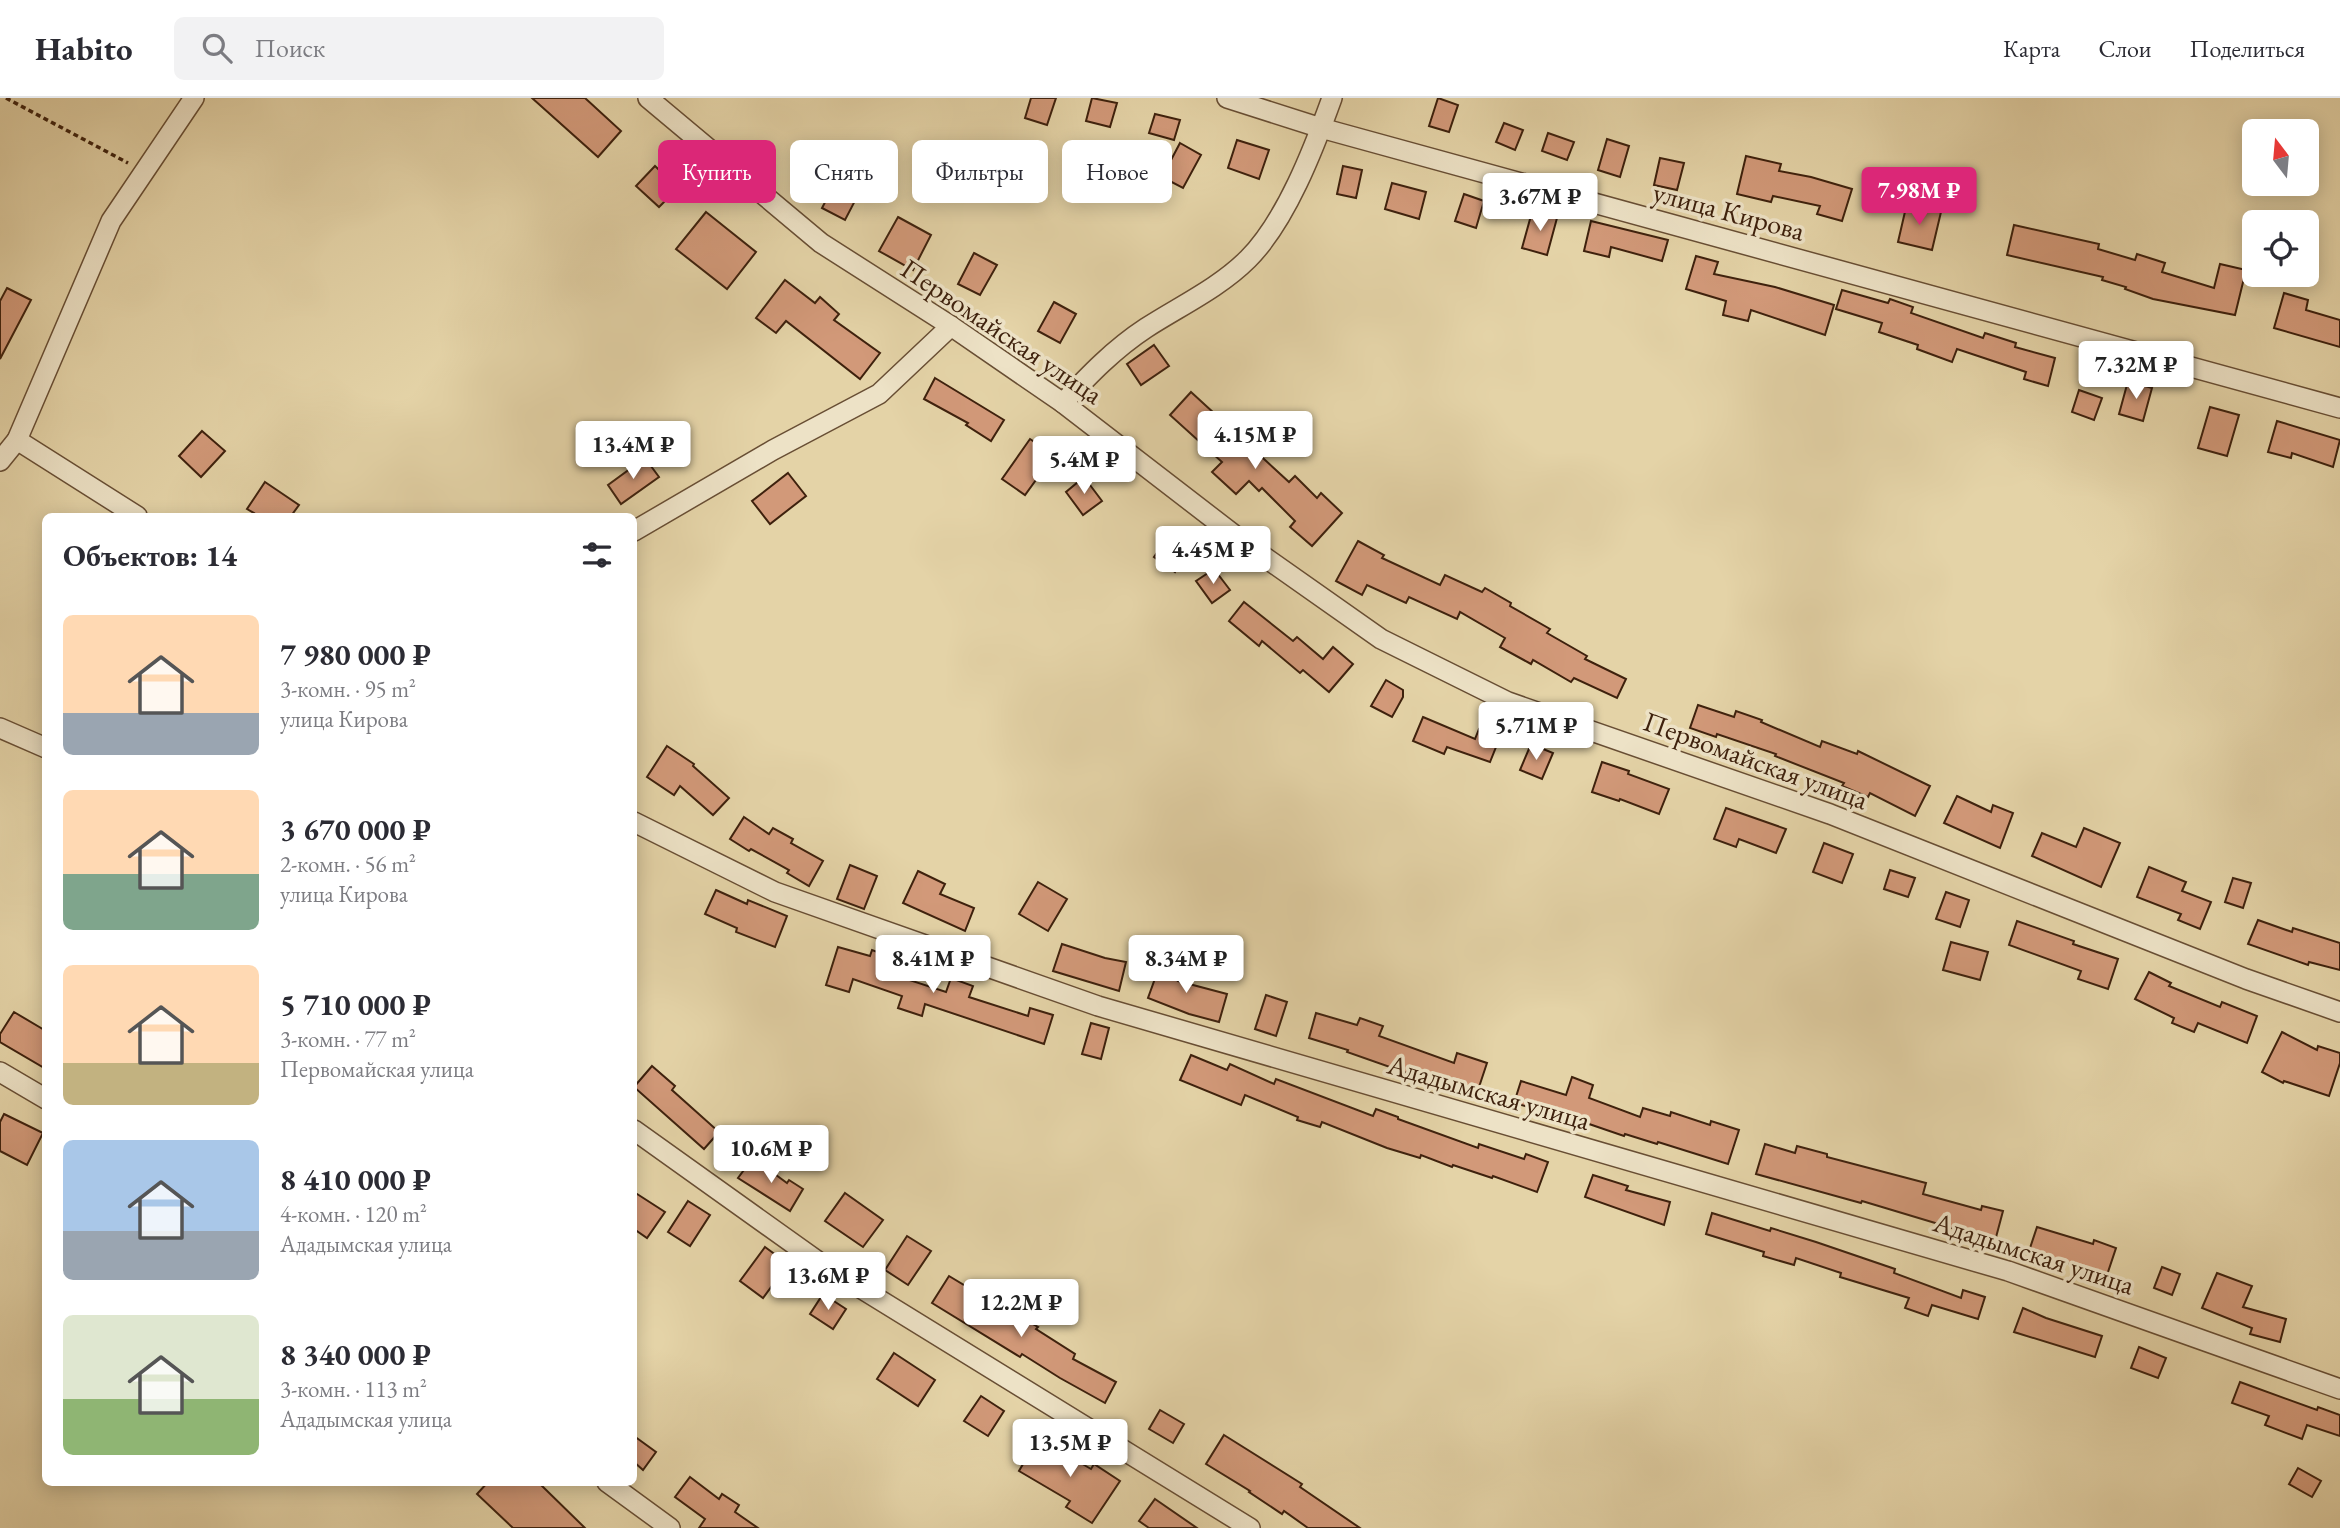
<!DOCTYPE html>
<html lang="ru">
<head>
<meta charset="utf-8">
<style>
	:root { --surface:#fff; --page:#f2f2f3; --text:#2b2b33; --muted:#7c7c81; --line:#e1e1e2; --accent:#db2777 }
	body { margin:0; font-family:"EB Garamond",serif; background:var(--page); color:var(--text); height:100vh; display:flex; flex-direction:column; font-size:26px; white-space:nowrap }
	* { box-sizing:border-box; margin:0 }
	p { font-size:23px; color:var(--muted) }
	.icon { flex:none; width:38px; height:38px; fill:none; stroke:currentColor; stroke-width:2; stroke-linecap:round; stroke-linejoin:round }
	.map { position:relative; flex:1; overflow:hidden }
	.sheet { position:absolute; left:42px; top:415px; width:595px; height:973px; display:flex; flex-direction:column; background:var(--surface); border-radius:10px; box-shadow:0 4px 18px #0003 }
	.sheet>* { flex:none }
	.top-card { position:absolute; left:658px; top:42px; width:665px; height:63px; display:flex; gap:14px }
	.needle { width:46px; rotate:344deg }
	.buttons { position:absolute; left:2242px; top:21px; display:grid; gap:14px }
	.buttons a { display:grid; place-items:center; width:77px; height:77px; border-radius:10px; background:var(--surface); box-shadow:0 4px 18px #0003; font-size:35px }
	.price { position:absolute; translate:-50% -60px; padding:0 16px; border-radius:7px; background:#fff; color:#222; font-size:23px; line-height:46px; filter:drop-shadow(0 2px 4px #0008) }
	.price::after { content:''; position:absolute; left:50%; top:42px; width:21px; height:16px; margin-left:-10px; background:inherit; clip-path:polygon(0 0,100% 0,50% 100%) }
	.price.selected { background:var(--accent); color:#fff }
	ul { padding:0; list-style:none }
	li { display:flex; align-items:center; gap:21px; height:175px; padding:0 21px }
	li span { display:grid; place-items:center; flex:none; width:196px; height:140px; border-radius:10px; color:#555 }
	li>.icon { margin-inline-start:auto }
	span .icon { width:84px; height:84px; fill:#fffc; stroke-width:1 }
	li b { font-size:30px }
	h2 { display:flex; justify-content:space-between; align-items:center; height:84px; padding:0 21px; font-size:30px }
	.pill { padding:0 24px; border-radius:10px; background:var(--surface); box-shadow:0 4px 18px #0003; font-size:24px; line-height:63px }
	.pill.selected { background:var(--accent); color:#fff }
	header { display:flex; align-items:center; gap:42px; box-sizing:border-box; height:98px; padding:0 35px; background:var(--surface); border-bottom:2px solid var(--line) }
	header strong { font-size:33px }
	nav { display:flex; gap:38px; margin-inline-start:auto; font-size:24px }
	.search { width:490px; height:63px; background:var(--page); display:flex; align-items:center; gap:18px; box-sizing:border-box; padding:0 24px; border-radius:10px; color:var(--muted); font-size:26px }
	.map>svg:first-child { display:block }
	.building { fill:#d29979; stroke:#3e210d; stroke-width:2 }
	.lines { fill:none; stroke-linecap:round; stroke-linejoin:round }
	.minor-casing { stroke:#684e34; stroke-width:22 }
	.path { stroke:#3e210d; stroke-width:3.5; stroke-dasharray:5 3.5; stroke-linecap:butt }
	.minor { stroke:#ede2c6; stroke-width:19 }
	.labels { text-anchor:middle; stroke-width:7; stroke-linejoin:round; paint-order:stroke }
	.street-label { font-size:28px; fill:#3e210d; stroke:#ede2c6 }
</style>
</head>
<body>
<header>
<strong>Habito</strong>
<div class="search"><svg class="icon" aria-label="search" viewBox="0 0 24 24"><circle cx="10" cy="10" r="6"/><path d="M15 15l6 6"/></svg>Поиск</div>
<nav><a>Карта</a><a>Слои</a><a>Поделиться</a></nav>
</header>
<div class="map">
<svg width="2340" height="1430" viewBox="0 0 2340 1430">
	<rect width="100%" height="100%" fill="#e4d3a7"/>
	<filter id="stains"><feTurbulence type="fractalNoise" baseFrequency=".00286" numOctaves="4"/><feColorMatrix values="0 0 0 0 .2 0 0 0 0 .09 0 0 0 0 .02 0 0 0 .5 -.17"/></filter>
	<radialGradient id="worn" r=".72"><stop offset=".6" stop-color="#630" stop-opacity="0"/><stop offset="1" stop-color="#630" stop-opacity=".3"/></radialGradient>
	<g class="building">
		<polygon points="532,0 585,0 621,33 598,59"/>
		<polygon points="1031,0 1056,0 1047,27 1025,20"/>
		<polygon points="1092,0 1117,5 1110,29 1086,23"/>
		<polygon points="1438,0 1458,7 1449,34 1429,28"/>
		<polygon points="1155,16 1180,22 1174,42 1149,35"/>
		<polygon points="1504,25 1523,32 1515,52 1496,44"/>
		<polygon points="1548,35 1574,44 1567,62 1542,53"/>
		<polygon points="1607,41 1629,48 1620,79 1598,72"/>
		<polygon points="1237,42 1269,52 1259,81 1228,70"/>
		<polygon points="1180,45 1201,57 1183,90 1162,79"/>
		<polygon points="1746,58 1781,66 1779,73 1811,79 1852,91 1842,123 1817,116 1820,108 1773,98 1771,104 1737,96"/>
		<polygon points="1660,60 1684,65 1677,92 1654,87"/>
		<polygon points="655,68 678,90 659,109 636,88"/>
		<polygon points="1343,68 1362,72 1356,100 1337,96"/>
		<polygon points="835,85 858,97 845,122 822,110"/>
		<polygon points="1392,85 1426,94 1419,121 1385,111"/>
		<polygon points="1464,96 1484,103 1476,130 1455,123"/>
		<polygon points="1907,105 1941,114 1932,152 1898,144"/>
		<polygon points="706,114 756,154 727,191 676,151"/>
		<polygon points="1532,114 1557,120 1547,157 1522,150"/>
		<polygon points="898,119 931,137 913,172 879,153"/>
		<polygon points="1591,123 1668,142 1662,163 1611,149 1609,159 1584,153"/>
		<polygon points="2014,127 2099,146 2098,151 2135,162 2137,156 2165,165 2162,174 2214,190 2220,166 2246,172 2235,217 2153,201 2125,191 2126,189 2102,182 2103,179 2007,157"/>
		<polygon points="974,155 997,167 980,197 958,186"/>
		<polygon points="1696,158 1718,164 1714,176 1775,189 1834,207 1825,237 1751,212 1748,223 1723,217 1726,203 1686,191"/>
		<polygon points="785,182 815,205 820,199 839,216 834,222 880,255 860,281 786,223 776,235 756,220"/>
		<polygon points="7,190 31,202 0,261 0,203"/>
		<polygon points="1842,192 1888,205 1890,201 1913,209 1911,215 1983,240 1985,235 2016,245 2015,249 2055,260 2048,288 2024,281 2026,274 1957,251 1952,264 1917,251 1918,247 1879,234 1882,225 1836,211"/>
		<polygon points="2284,195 2308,202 2306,212 2340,222 2340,249 2274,230"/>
		<polygon points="1054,204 1076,216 1060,245 1038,233"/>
		<polygon points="1154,247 1169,268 1141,287 1127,266"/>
		<polygon points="935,280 1004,322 991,343 966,327 968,325 924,301"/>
		<polygon points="2128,283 2152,290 2143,323 2119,316"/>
		<polygon points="2079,292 2102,300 2094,322 2072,314"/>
		<polygon points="1191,294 1289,384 1295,378 1317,400 1321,395 1342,415 1312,448 1290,429 1295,423 1262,390 1259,393 1249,383 1236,396 1212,374 1222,364 1170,317"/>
		<polygon points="2210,309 2239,317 2227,358 2198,350"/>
		<polygon points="2277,323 2340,342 2333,369 2292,355 2291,360 2268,354"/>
		<polygon points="202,333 225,353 201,379 179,358"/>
		<polygon points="1030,341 1054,357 1025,397 1002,381"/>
		<polygon points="645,360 659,379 621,406 608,387"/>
		<polygon points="788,375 806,398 770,426 752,403"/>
		<polygon points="1084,379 1102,403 1083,417 1066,394"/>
		<polygon points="265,384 299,407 291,418 259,418 247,411"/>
		<polygon points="1168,439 1189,453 1175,474 1154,459"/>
		<polygon points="1358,443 1384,457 1382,460 1440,487 1445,477 1482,494 1485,490 1511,505 1510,508 1550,531 1547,535 1587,558 1585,561 1626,581 1617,600 1574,580 1571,584 1533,562 1531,566 1500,549 1505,540 1460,514 1457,521 1409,499 1406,505 1367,487 1362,497 1336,483"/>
		<polygon points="1214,471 1230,492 1212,505 1196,483"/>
		<polygon points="1244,504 1293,543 1297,539 1323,561 1333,549 1353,566 1329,594 1303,572 1300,575 1262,543 1259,548 1229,523"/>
		<polygon points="1386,582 1403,592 1403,599 1392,619 1371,608"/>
		<polygon points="1698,607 1734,619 1736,613 1762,622 1761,624 1820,649 1822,643 1857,656 1858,653 1930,688 1915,718 1870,695 1868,699 1842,688 1844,685 1775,658 1776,656 1717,636 1716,639 1690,630"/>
		<polygon points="1423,619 1475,641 1479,631 1500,639 1490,664 1447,649 1444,656 1413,643"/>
		<polygon points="1531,646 1553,655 1542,681 1520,672"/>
		<polygon points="667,648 694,666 693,668 729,700 713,717 680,688 674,697 647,679"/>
		<polygon points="1602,664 1629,673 1628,676 1669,691 1659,716 1620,701 1619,703 1592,694"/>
		<polygon points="1957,698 1991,714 1993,707 2013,715 2000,750 1944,725"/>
		<polygon points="1726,710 1786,731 1776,755 1739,741 1736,749 1714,741"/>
		<polygon points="744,719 769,736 773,730 793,741 791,745 823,763 809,788 787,775 789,772 751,751 749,753 730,741"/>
		<polygon points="2084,730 2120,745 2101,789 2032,758 2042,735 2076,749"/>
		<polygon points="1824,745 1853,756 1842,785 1813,774"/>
		<polygon points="850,767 877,778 864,811 837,801"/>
		<polygon points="2149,769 2186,784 2182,793 2211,804 2200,831 2178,822 2181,816 2137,799"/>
		<polygon points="1890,772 1915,780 1908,799 1884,791"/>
		<polygon points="918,773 945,786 940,796 974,810 965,833 903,805"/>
		<polygon points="2233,780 2251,785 2243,810 2225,804"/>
		<polygon points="1038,784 1067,801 1048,833 1019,816"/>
		<polygon points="716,792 747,806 748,802 787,818 775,849 736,834 737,830 705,816"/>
		<polygon points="1946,794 1969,802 1960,829 1936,821"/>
		<polygon points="2258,822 2292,834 2293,830 2340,845 2340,872 2309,864 2308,867 2248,846"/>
		<polygon points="2017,823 2074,843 2073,846 2118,861 2108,891 2078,881 2081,873 2009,847"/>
		<polygon points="1951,844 1988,854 1980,882 1943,872"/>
		<polygon points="1062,846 1105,860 1126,864 1119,893 1053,873"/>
		<polygon points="838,849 870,858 872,852 900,862 894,877 946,894 951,880 973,888 969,899 1028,918 1030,910 1053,917 1044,946 925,906 922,918 898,910 902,898 853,881 849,894 826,887"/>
		<polygon points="1161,864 1183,871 1178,883 1227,896 1219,924 1189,916 1148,900"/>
		<polygon points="2149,874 2171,885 2169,888 2220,909 2222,904 2257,918 2247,945 2198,925 2194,934 2172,925 2174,920 2135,901"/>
		<polygon points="1266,897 1287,904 1276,938 1255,931"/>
		<polygon points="14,914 46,933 46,971 0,944 0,936"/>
		<polygon points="1316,915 1357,927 1360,920 1383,928 1379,938 1454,965 1457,955 1487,965 1477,995 1425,979 1424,981 1347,954 1348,952 1309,940"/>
		<polygon points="1091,925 1109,930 1101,961 1082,956"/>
		<polygon points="2282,934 2317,952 2318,948 2340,955 2340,965 2329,998 2284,983 2283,985 2262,974"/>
		<polygon points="1191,957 1227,972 1230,966 1274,986 1276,981 1373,1018 1376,1011 1398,1019 1398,1021 1478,1050 1479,1046 1524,1061 1526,1056 1548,1064 1537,1094 1493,1078 1492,1080 1453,1067 1452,1069 1421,1057 1420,1060 1387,1050 1322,1024 1320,1029 1297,1022 1298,1019 1245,997 1241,1007 1180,982"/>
		<polygon points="652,968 675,988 672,992 719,1034 704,1051 634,989"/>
		<polygon points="1572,979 1593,987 1589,1000 1640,1019 1643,1010 1670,1018 1671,1014 1710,1027 1711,1023 1739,1032 1728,1066 1658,1044 1657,1046 1625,1036 1624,1038 1554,1014 1554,1016 1514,1005 1521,983 1566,997"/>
		<polygon points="4,1016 43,1035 27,1067 0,1053 0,1024"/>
		<polygon points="1765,1046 1795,1055 1797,1048 1827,1056 1827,1059 1926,1085 1923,1096 1981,1112 1982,1108 2003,1113 1995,1143 1862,1103 1861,1105 1756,1076"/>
		<polygon points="753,1060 787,1085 789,1082 803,1091 790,1113 738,1080"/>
		<polygon points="1593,1077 1628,1088 1626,1092 1670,1104 1664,1127 1585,1099"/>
		<polygon points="634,1094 665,1114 647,1140 634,1131"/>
		<polygon points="845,1095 883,1122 863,1149 825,1123"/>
		<polygon points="688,1103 710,1117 690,1148 668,1134"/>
		<polygon points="1712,1115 1770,1133 1771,1130 1816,1144 1895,1171 1894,1175 1961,1200 1963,1192 1985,1199 1978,1221 1932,1207 1928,1218 1905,1210 1909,1200 1840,1179 1841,1175 1796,1160 1794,1167 1763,1158 1764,1154 1706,1136"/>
		<polygon points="2037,1129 2093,1146 2094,1142 2116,1150 2107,1177 2029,1153"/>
		<polygon points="907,1138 931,1153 908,1187 885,1172"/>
		<polygon points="765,1149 788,1166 763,1200 740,1183"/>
		<polygon points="2162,1169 2180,1176 2172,1197 2154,1190"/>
		<polygon points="2217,1175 2252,1188 2243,1209 2286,1221 2280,1244 2250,1236 2252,1230 2202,1210"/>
		<polygon points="949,1178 972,1192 969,1198 1010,1220 1013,1215 1038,1229 1036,1231 1075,1256 1073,1261 1116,1284 1105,1305 1060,1280 1022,1256 1020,1259 932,1205"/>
		<polygon points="823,1196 846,1211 833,1231 810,1216"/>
		<polygon points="2023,1210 2046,1220 2102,1238 2095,1259 2014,1234"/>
		<polygon points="2139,1249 2166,1260 2158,1280 2131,1270"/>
		<polygon points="894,1255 935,1282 918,1308 877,1281"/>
		<polygon points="2240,1284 2317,1312 2318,1309 2340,1317 2340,1338 2307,1327 2302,1341 2265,1327 2269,1318 2232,1305"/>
		<polygon points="981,1298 1004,1313 988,1338 964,1323"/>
		<polygon points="1160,1312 1184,1326 1173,1345 1149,1331"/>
		<polygon points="1224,1337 1302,1386 1300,1389 1360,1430 1308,1430 1284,1413 1282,1416 1249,1394 1250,1393 1206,1366"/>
		<polygon points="634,1338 656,1354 643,1372 634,1364"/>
		<polygon points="1038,1340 1091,1371 1094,1366 1120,1383 1092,1425 1066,1409 1070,1403 1019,1373"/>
		<polygon points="2298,1370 2321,1383 2312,1399 2289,1386"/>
		<polygon points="690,1379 719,1401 722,1396 739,1407 735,1414 758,1430 699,1430 705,1421 675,1399"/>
		<polygon points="488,1384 538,1384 585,1430 513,1430 477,1396"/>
		<polygon points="1155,1401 1197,1430 1149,1430 1139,1423"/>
	</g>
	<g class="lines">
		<defs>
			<g id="minor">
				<polyline points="648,0 821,145 951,228 1063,305 1246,446 1381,541 1508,604 1830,716 2246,881 2340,914"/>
				<polyline points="1227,0 1321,30 2340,310"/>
				<path d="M1063,305C1089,277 1114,251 1146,230C1180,208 1219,190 1248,161C1286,123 1314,50 1332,0"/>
				<polyline points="17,342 137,418"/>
				<polyline points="0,363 17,342 111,123 194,0"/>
				<polyline points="634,433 773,352 879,296 951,228"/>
				<polyline points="0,630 46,650"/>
				<polyline points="634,724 775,794 1098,908 2008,1173 2340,1291"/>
				<polyline points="0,974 46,1001"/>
				<polyline points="634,1032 823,1167 1250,1430"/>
				<polyline points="607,1384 670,1430"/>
			</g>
		</defs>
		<use href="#minor" class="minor-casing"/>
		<polyline class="path" points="6,0 128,65"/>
		<use href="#minor" class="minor"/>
	</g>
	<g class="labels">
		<g class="street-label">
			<text transform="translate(1729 113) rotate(15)" y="10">улица Кирова</text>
			<text transform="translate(1002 233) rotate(34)" y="10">Первомайская улица</text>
			<text transform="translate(1756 662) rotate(20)" y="10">Первомайская улица</text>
			<text transform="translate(1489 994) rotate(16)" y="10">Ададымская улица</text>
			<text transform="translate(2034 1155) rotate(18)" y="10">Ададымская улица</text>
		</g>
	</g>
	<rect width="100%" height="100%" filter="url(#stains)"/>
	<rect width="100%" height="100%" fill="url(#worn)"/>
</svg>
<div class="buttons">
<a><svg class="needle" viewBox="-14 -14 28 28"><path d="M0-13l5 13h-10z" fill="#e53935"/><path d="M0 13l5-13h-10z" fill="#7c7c81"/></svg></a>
<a><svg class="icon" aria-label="locate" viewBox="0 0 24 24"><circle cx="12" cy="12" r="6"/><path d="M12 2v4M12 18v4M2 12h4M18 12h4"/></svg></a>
</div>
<b class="price selected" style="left:1919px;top:129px">7.98M ₽</b>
<b class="price" style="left:1540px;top:135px">3.67M ₽</b>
<b class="price" style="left:2136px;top:303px">7.32M ₽</b>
<b class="price" style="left:1255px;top:373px">4.15M ₽</b>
<b class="price" style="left:633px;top:383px">13.4M ₽</b>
<b class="price" style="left:1084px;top:398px">5.4M ₽</b>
<b class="price" style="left:1213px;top:488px">4.45M ₽</b>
<b class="price" style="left:1536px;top:664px">5.71M ₽</b>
<b class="price" style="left:933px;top:897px">8.41M ₽</b>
<b class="price" style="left:1186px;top:897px">8.34M ₽</b>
<b class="price" style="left:771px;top:1087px">10.6M ₽</b>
<b class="price" style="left:828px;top:1214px">13.6M ₽</b>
<b class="price" style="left:1021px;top:1241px">12.2M ₽</b>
<b class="price" style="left:1070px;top:1381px">13.5M ₽</b>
<div class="top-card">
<a class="pill selected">Купить</a>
<a class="pill">Снять</a>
<a class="pill">Фильтры</a>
<a class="pill">Новое</a>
</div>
<section class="sheet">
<h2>Объектов: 14<svg class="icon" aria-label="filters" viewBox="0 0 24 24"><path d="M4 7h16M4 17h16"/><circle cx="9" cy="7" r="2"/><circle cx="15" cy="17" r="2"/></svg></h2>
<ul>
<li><span style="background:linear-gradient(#ffd9b3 70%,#9aa5b1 0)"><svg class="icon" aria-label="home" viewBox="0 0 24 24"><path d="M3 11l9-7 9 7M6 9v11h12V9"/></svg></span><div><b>7 980 000 ₽</b><p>3-комн. · 95 m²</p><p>улица Кирова</p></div></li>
<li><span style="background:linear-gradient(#ffd9b3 60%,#7fa58c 0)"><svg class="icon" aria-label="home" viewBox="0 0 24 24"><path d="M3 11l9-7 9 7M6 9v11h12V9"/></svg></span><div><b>3 670 000 ₽</b><p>2-комн. · 56 m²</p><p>улица Кирова</p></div></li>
<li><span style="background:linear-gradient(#ffd9b3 70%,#c2b280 0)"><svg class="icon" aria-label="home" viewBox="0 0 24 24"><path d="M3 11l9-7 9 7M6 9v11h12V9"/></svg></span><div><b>5 710 000 ₽</b><p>3-комн. · 77 m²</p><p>Первомайская улица</p></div></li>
<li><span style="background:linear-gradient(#a9c7e8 65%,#9aa5b1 0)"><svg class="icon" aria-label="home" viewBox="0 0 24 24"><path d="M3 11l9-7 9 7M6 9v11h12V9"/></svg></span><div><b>8 410 000 ₽</b><p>4-комн. · 120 m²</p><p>Ададымская улица</p></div></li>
<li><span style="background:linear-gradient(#dfe7d0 60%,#8fb573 0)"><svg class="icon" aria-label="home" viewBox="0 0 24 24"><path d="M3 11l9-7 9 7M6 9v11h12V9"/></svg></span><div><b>8 340 000 ₽</b><p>3-комн. · 113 m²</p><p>Ададымская улица</p></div></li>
</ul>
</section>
</div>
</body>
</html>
